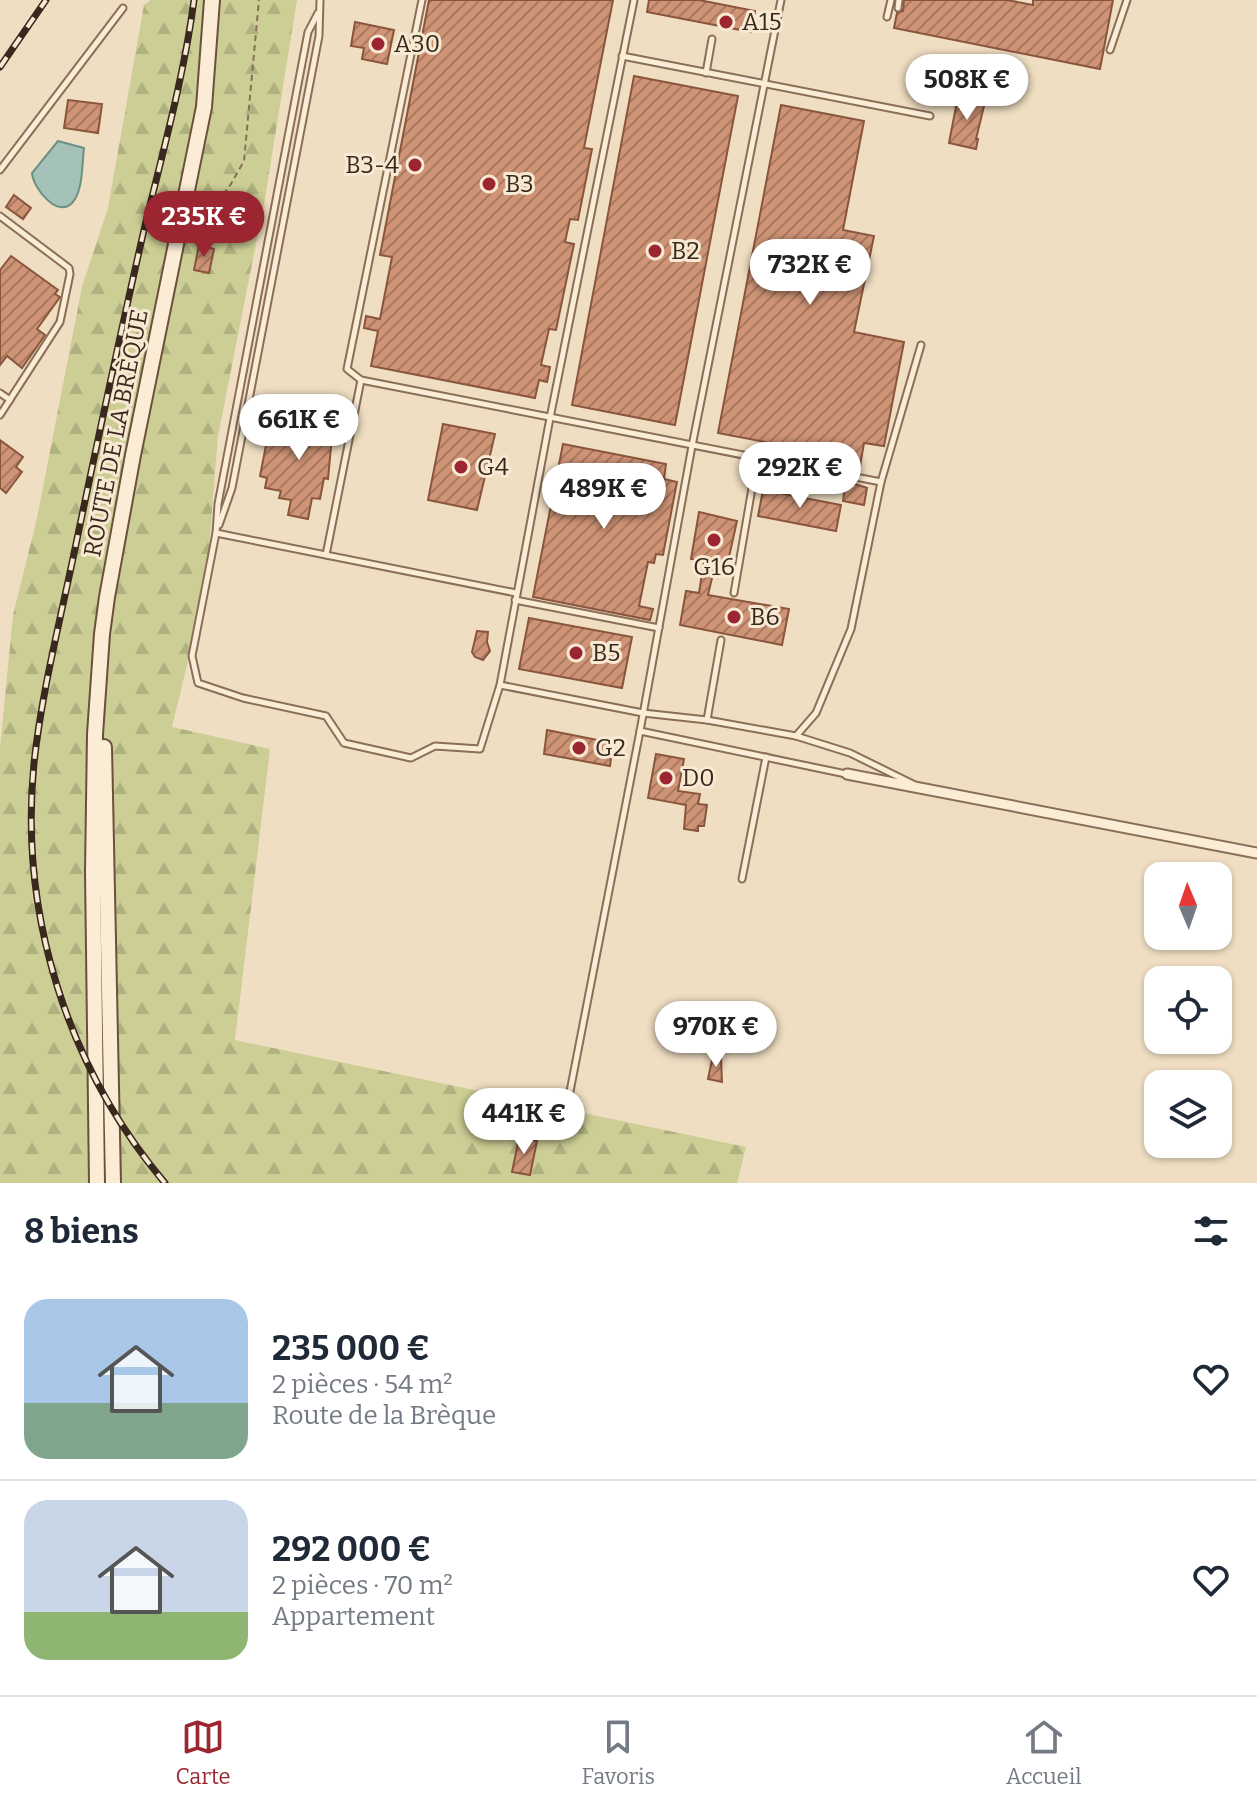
<!DOCTYPE html>
<html lang="fr">
<head>
<meta charset="utf-8">
<style>
	:root { --surface:#fff; --page:#f6f6f7; --text:#1f2937; --muted:#747a83; --line:#e0e1e3; --accent:#9b2631 }
	body { margin:0; font-family:Bitter,serif; background:var(--page); color:var(--text); height:100vh; display:flex; flex-direction:column; font-size:30px; white-space:nowrap }
	* { box-sizing:border-box; margin:0 }
	p { font-size:26px; color:var(--muted) }
	.icon { flex:none; width:44px; height:44px; fill:none; stroke:currentColor; stroke-width:2; stroke-linecap:round; stroke-linejoin:round }
	.map { position:relative; height:1183px; overflow:hidden }
	.panel { display:flex; flex-direction:column; background:var(--surface); flex:1 }
	.panel>* { flex:none }
	.needle { width:52px; rotate:358deg }
	.tools { position:absolute; left:1144px; top:862px; display:grid; gap:16px }
	.tools a { display:grid; place-items:center; width:88px; height:88px; border-radius:16px; background:var(--surface); box-shadow:0 2px 6px #0004; font-size:40px }
	.price { position:absolute; translate:-50% -68px; padding:0 18px; border-radius:28px; background:#fff; color:#222; font-size:26px; line-height:52px; filter:drop-shadow(0 2px 4px #0008) }
	.price::after { content:''; position:absolute; left:50%; top:48px; width:24px; height:18px; margin-left:-12px; background:inherit; clip-path:polygon(0 0,100% 0,50% 100%) }
	.price.selected { background:var(--accent); color:#fff }
	ul { padding:0; list-style:none }
	li { display:flex; align-items:center; gap:24px; height:200px; padding:0 24px }
	li+li { border-top:2px solid var(--line) }
	li span { display:grid; place-items:center; flex:none; width:224px; height:160px; border-radius:24px; color:#555 }
	li>.icon { margin-inline-start:auto }
	span .icon { width:96px; height:96px; fill:#fffc; stroke-width:1 }
	li b { font-size:34px }
	h2 { display:flex; justify-content:space-between; align-items:center; height:96px; padding:0 24px; font-size:34px }
	.dock { display:flex; justify-content:space-around; align-items:center; height:112px; border-top:2px solid var(--line); background:var(--surface); font-size:22px; color:var(--muted) }
	.dock a { display:grid; justify-items:center; gap:4px }
	.dock .selected { color:var(--accent) }
	.map>svg:first-child { display:block }
	.forest { fill:url(#forest-firs) }
	.water { fill:#a4c2b7; stroke:#6b9084; stroke-width:2 }
	.building { fill:url(#building-hatch); stroke:#8a553d; stroke-width:2 }
	.lines { fill:none; stroke-linecap:round; stroke-linejoin:round }
	.service-casing { stroke:#8a6e58; stroke-width:9 }
	.minor-casing { stroke:#8a6e58; stroke-width:13 }
	.secondary-casing { stroke:#6b503c; stroke-width:18 }
	.path { stroke:#8a6e58; stroke-width:2; stroke-dasharray:6 4; stroke-linecap:butt }
	.service { stroke:#faecd5; stroke-width:5 }
	.minor { stroke:#faecd5; stroke-width:9 }
	.secondary { stroke:#faecd5; stroke-width:14 }
	.rail-casing { stroke:#39281d; stroke-width:7 }
	.rail { stroke:#f7e9d2; stroke-width:4; stroke-dasharray:12; stroke-linecap:butt }
	.poi-dot { fill:#9b2631; stroke:#f7e9d2; stroke-width:3 }
	.labels { text-anchor:middle; stroke-width:6; stroke-linejoin:round; paint-order:stroke }
	.poi-label { font-size:24px; fill:#39281d; stroke:#f7e9d2; text-anchor:start }
	.street-label { font-size:24px; fill:#39281d; stroke:#f7e9d2 }
</style>
</head>
<body>
<div class="map">
<svg width="1257" height="1183" viewBox="0 0 1257 1183">
	<defs>
		<pattern id="forest-firs" width="22" height="20" patternUnits="userSpaceOnUse" patternTransform="scale(2)"><rect width="22" height="20" fill="#ccce95"/><path d="M5 1l3.5 6h-7zM16 11l3.5 6h-7z" fill="#b0b180"/></pattern>
		<pattern id="building-hatch" width="6" height="6" patternUnits="userSpaceOnUse" patternTransform="scale(2)"><rect width="6" height="6" fill="#cf9476"/><path d="M-1 1l2-2M0 6l6-6M5 7l2-2" fill="none" stroke="#a97960"/></pattern>
	</defs>
	<rect width="100%" height="100%" fill="#efdec2"/>
	<polygon class="forest" points="151,0 297,0 265,198 218,436 206,586 172,727 270,749 235,1040 746,1147 737,1183 0,1183 0,748 13,615 37,518 82,287 108,208 144,5"/>
	<path class="water" d="M58,141L84,148C82,163 83,186 75,199C61,223 33,189 32,173Z"/>
	<g class="building">
		<polygon points="429,0 613,0 584,148 592,149 578,220 570,219 565,242 574,244 556,330 549,329 541,365 550,367 547,382 539,380 535,398 371,366 378,331 364,328 366,316 380,319 392,257 380,255"/>
		<polygon points="649,0 699,0 755,11 751,32 647,12"/>
		<polygon points="904,0 1007,0 1033,5 1033,0 1113,0 1100,69 894,28 897,13 903,11"/>
		<polygon points="355,22 394,30 387,64 362,59 364,48 351,46"/>
		<polygon points="634,76 738,96 675,425 572,405"/>
		<polygon points="958,96 985,102 976,139 978,139 976,149 949,143"/>
		<polygon points="68,100 102,104 98,133 64,128"/>
		<polygon points="781,105 864,121 843,230 874,236 854,332 904,342 884,446 864,443 859,472 804,460 807,450 718,433"/>
		<polygon points="14,195 31,208 23,219 6,207"/>
		<polygon points="199,245 214,249 209,273 194,270"/>
		<polygon points="11,256 58,290 55,294 60,297 37,329 45,335 22,368 7,356 0,365 0,270"/>
		<polygon points="308,409 329,413 325,435 332,436 328,479 324,478 320,499 312,498 308,519 288,515 291,500 279,498 281,491 265,488 267,478 260,476 268,435 275,436 277,426 298,430 299,424 305,425"/>
		<polygon points="443,424 495,434 477,510 428,500"/>
		<polygon points="0,440 23,457 16,467 22,472 6,493 0,488"/>
		<polygon points="563,444 666,464 664,479 677,482 663,555 656,554 654,563 648,562 639,606 653,609 650,620 533,597"/>
		<polygon points="846,481 867,488 864,505 843,501"/>
		<polygon points="763,490 841,505 836,531 758,516"/>
		<polygon points="699,512 737,521 727,566 715,565 708,595 789,609 782,645 680,625 686,591 699,593 704,561 691,559"/>
		<polygon points="529,618 632,637 622,688 519,669"/>
		<polygon points="477,631 488,632 487,642 490,651 483,660 475,657 472,652"/>
		<polygon points="547,730 613,743 610,766 544,754"/>
		<polygon points="656,754 684,759 678,791 700,794 698,804 707,805 704,826 698,826 698,831 684,829 686,805 648,798"/>
		<polygon points="713,1055 721,1057 722,1082 708,1079"/>
		<polygon points="519,1138 537,1141 530,1175 512,1172"/>
	</g>
	<g class="lines">
		<defs>
			<g id="service">
				<polyline points="422,0 347,369 361,380 881,482"/>
				<polyline points="781,0 692,446 640,731 846,774"/>
				<polyline points="898,8 899,0"/>
				<polyline points="318,13 308,32 218,504 216,533 192,656 198,683 243,698 326,716 344,743 411,758 435,746 480,749 500,685 550,418 634,0"/>
				<polyline points="887,17 891,0"/>
				<polyline points="1110,50 1127,0"/>
				<polyline points="622,56 930,116"/>
				<polyline points="706,73 712,39"/>
				<polyline points="0,170 123,8"/>
				<polyline points="0,216 69,268 70,274 60,322 0,415"/>
				<polyline points="0,393 10,400"/>
				<polyline points="219,525 232,488 319,36 320,0"/>
				<polyline points="216,533 516,593"/>
				<polyline points="326,555 361,380"/>
				<polyline points="734,593 757,459"/>
				<polyline points="515,600 659,628"/>
				<polyline points="500,685 643,713 707,720 796,736 850,753 913,784"/>
				<polyline points="707,720 721,640"/>
				<polyline points="796,736 816,713 851,629 881,482 921,345"/>
				<polyline points="742,879 766,757"/>
				<polyline points="566,1112 640,731"/>
			</g>
			<polyline id="minor" points="847,774 1257,853"/>
			<g id="secondary">
				<polyline points="104,747 113,1183"/>
				<polyline points="97,1183 93,872 95,734 102,634 107,597 133,455 204,107 212,0"/>
			</g>
		</defs>
		<use href="#service" class="service-casing"/>
		<use href="#minor" class="minor-casing"/>
		<use href="#secondary" class="secondary-casing"/>
		<polyline class="path" points="197,207 210,205 228,189 244,161 259,0"/>
		<use href="#service" class="service"/>
		<use href="#minor" class="minor"/>
		<use href="#secondary" class="secondary"/>
		<defs>
			<g id="rail">
				<polyline points="0,67 46,0"/>
				<path d="M165,1183C67,1067 19,914 34,763C42,690 61,617 76,544C98,439 120,334 144,230C162,154 184,77 194,0"/>
			</g>
		</defs>
		<use href="#rail" class="rail-casing"/>
		<use href="#rail" class="rail"/>
	</g>
	<g class="poi-dot">
		<circle cx="726" cy="22" r="8"/>
		<circle cx="378" cy="44" r="8"/>
		<circle cx="415" cy="165" r="8"/>
		<circle cx="489" cy="184" r="8"/>
		<circle cx="655" cy="251" r="8"/>
		<circle cx="461" cy="467" r="8"/>
		<circle cx="714" cy="540" r="8"/>
		<circle cx="734" cy="617" r="8"/>
		<circle cx="576" cy="653" r="8"/>
		<circle cx="579" cy="748" r="8"/>
		<circle cx="666" cy="778" r="8"/>
	</g>
	<g class="labels">
		<g class="poi-label">
			<text x="742" y="30">A15</text>
			<text x="394" y="52">A30</text>
			<text x="399" y="173" text-anchor="end">B3-4</text>
			<text x="505" y="192">B3</text>
			<text x="671" y="259">B2</text>
			<text x="477" y="475">G4</text>
			<text x="714" y="575" text-anchor="middle">G16</text>
			<text x="750" y="625">B6</text>
			<text x="592" y="661">B5</text>
			<text x="595" y="756">G2</text>
			<text x="682" y="786">D0</text>
		</g>
		<g class="street-label">
			<text transform="translate(116 433) rotate(-79)" y="8">ROUTE DE LA BRÈQUE</text>
		</g>
	</g>
</svg>
<div class="tools">
<a><svg class="needle" viewBox="-14 -14 28 28"><path d="M0-13l5 13h-10z" fill="#e53935"/><path d="M0 13l5-13h-10z" fill="#747a83"/></svg></a>
<a><svg class="icon" aria-label="locate" viewBox="0 0 24 24"><circle cx="12" cy="12" r="6"/><path d="M12 2v4M12 18v4M2 12h4M18 12h4"/></svg></a>
<a><svg class="icon" aria-label="layers" viewBox="0 0 24 24"><path d="M12 4l9 5-9 5-9-5zM3 14l9 5 9-5"/></svg></a>
</div>
<b class="price" style="left:967px;top:122px">508K €</b>
<b class="price selected" style="left:204px;top:259px">235K €</b>
<b class="price" style="left:810px;top:307px">732K €</b>
<b class="price" style="left:299px;top:462px">661K €</b>
<b class="price" style="left:800px;top:510px">292K €</b>
<b class="price" style="left:604px;top:531px">489K €</b>
<b class="price" style="left:716px;top:1069px">970K €</b>
<b class="price" style="left:524px;top:1156px">441K €</b>
</div>
<section class="panel">
<h2>8 biens<svg class="icon" aria-label="filters" viewBox="0 0 24 24"><path d="M4 7h16M4 17h16"/><circle cx="9" cy="7" r="2"/><circle cx="15" cy="17" r="2"/></svg></h2>
<ul>
<li><span style="background:linear-gradient(#a9c7e8 65%,#7fa58c 0)"><svg class="icon" aria-label="home" viewBox="0 0 24 24"><path d="M3 11l9-7 9 7M6 9v11h12V9"/></svg></span><div><b>235 000 €</b><p>2 pièces · 54 m²</p><p>Route de la Brèque</p></div><svg class="icon" aria-label="heart" viewBox="0 0 24 24"><path d="M12 20l-8-8c-3-5 5-10 8-4 3-6 11-1 8 4z"/></svg></li>
<li><span style="background:linear-gradient(#c9d6e8 70%,#8fb573 0)"><svg class="icon" aria-label="home" viewBox="0 0 24 24"><path d="M3 11l9-7 9 7M6 9v11h12V9"/></svg></span><div><b>292 000 €</b><p>2 pièces · 70 m²</p><p>Appartement</p></div><svg class="icon" aria-label="heart" viewBox="0 0 24 24"><path d="M12 20l-8-8c-3-5 5-10 8-4 3-6 11-1 8 4z"/></svg></li>
</ul>
</section>
<nav class="dock">
<a class="selected"><svg class="icon" aria-label="map" viewBox="0 0 24 24"><path d="M3 6l6-2 6 2 6-2v14l-6 2-6-2-6 2zM9 4v14M15 6v14"/></svg>Carte</a>
<a><svg class="icon" aria-label="saved" viewBox="0 0 24 24"><path d="M7 4h10v16l-5-4-5 4z"/></svg>Favoris</a>
<a><svg class="icon" aria-label="home" viewBox="0 0 24 24"><path d="M3 11l9-7 9 7M6 9v11h12V9"/></svg>Accueil</a>
</nav>
</body>
</html>
